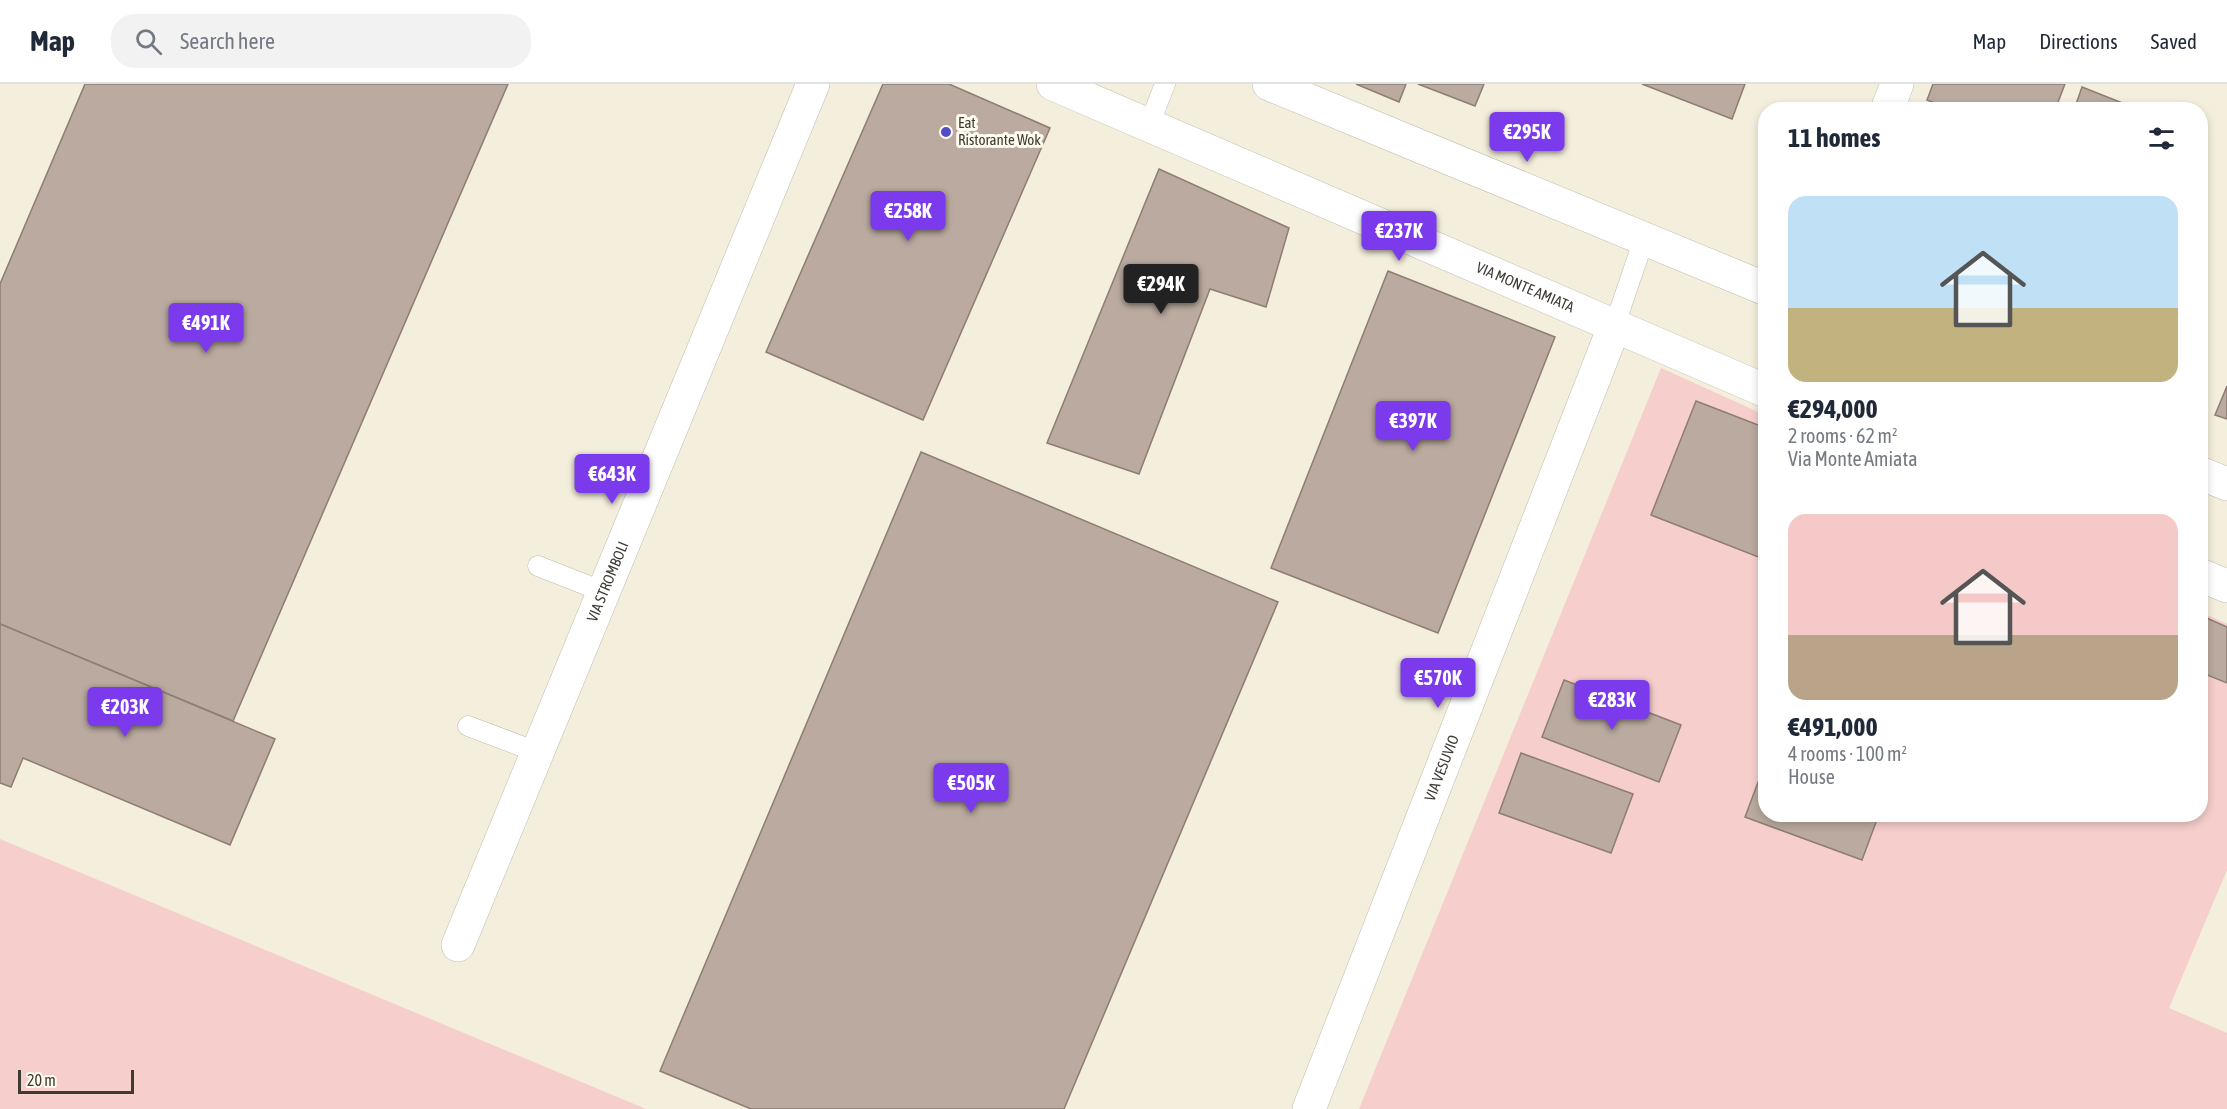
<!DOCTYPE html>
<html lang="en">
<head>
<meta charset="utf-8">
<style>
	:root { --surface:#fff; --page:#f2f2f3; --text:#1f2937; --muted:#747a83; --line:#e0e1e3; --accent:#7c3aed }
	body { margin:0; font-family:"Asap Condensed",sans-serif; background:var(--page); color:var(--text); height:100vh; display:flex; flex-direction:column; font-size:22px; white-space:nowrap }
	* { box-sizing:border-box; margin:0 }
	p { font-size:20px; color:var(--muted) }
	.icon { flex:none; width:33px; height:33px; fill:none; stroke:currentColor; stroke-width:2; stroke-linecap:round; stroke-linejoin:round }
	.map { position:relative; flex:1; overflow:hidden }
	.details { position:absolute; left:1758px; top:18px; width:450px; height:720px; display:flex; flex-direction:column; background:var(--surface); border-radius:24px; box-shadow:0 3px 9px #0003 }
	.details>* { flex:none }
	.scale { position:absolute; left:18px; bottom:15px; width:116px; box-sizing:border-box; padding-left:6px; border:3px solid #3e3b34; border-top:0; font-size:16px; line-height:21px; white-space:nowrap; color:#3e3b34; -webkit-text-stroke:4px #fffbf0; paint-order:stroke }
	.price { position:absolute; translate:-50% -51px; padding:0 14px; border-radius:6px; background:var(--accent); color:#fff; font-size:20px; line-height:39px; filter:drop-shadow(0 2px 3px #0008) }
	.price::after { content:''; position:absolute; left:50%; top:36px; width:18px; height:14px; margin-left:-9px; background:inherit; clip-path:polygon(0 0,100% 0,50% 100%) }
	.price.selected { background:#222; color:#fff }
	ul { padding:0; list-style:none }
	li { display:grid; align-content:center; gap:12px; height:318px; padding:0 30px }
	li span { display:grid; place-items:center; height:186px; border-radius:18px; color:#555 }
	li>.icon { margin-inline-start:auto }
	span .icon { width:108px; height:108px; fill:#fffc; stroke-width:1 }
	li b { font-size:26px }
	h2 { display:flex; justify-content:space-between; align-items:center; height:72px; padding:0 30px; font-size:26px }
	header { display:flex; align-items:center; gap:36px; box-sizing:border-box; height:84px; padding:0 30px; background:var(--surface); border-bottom:2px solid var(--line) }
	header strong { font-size:28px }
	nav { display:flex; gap:33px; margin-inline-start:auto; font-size:21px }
	.search { width:420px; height:54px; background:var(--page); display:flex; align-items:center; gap:15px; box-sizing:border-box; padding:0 21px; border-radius:24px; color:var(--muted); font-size:22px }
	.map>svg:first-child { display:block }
	.green { fill:#f6cecc }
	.building { fill:#baaa9f; stroke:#8d7d73; stroke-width:1.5 }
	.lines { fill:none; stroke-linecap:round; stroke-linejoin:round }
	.service-casing { stroke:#c2bcab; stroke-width:21 }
	.minor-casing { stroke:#c2bcab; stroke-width:34 }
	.secondary-casing { stroke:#c2bcab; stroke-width:34 }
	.service { stroke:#fff; stroke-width:20 }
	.minor { stroke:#fff; stroke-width:33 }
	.secondary { stroke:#fff; stroke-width:33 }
	.poi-dot { fill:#504ec4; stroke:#fffbf0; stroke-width:2 }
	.labels { text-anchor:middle; stroke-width:6; stroke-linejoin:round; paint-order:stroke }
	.poi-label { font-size:15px; fill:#3e3b34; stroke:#fffbf0; text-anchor:start }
	.street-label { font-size:15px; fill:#3e3b34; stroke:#fffbf0 }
</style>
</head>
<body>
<header>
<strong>Map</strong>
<div class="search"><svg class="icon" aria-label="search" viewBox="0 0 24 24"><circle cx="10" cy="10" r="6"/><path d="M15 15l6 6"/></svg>Search here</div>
<nav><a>Map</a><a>Directions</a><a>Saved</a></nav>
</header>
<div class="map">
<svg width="2227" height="1025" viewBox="0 0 2227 1025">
	<rect width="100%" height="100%" fill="#f4eedc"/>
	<g class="green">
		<polygon points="1661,284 1765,331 1766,730 2200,730 2201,528 2227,540 2227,786 2169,924 2227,949 2227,1025 1359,1025"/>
		<polygon points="0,755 646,1025 0,1025"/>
	</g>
	<g class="building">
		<polygon points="85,0 508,0 233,637 0,540 0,200"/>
		<polygon points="883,0 949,0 1050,44 923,336 766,268"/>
		<polygon points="1356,0 1406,0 1399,18"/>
		<polygon points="1418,0 1484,0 1475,22"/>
		<polygon points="1642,0 1745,0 1732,35"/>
		<polygon points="1933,0 2065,0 2055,26 1951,26 1927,16"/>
		<polygon points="2082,3 2140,26 2074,26"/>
		<polygon points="1159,85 1289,144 1266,223 1210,205 1139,390 1047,359"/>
		<polygon points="1388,187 1555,253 1438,549 1271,484"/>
		<polygon points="2227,302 2227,335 2215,331"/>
		<polygon points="1696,317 1766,344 1766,476 1651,431"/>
		<polygon points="921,368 1278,518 1064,1025 751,1025 660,987"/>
		<polygon points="2200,531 2227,543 2227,599 2200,588"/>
		<polygon points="0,540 275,655 230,761 23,674 11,703 0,699"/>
		<polygon points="1564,596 1681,641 1659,698 1542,653"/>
		<polygon points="1521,669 1633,710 1611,769 1499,729"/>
		<polygon points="1766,677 1766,730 1879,730 1862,776 1745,733"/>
		<polygon points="2104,730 2118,730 2117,736"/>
	</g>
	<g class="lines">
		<defs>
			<g id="service">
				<polyline points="1149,41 1165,0"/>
				<polyline points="1614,243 1644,155"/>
				<polyline points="538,482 604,508"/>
				<polyline points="468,642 537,668"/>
			</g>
			<g id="minor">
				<polyline points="1887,26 1897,0"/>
				<path id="s1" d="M458,861L813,0"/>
				<path id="s2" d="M1309,1025L1614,243"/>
			</g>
			<g id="secondary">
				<path id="s3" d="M1053,0L1766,307"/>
				<polyline points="1269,0 1766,205"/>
				<polyline points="2200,389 2227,400"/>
				<polyline points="2200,491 2227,502"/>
			</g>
		</defs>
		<use href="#service" class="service-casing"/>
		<use href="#minor" class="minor-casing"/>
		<use href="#secondary" class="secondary-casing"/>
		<use href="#service" class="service"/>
		<use href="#minor" class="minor"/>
		<use href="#secondary" class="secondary"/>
	</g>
	<circle class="poi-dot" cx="946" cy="48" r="6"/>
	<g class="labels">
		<g class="poi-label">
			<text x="958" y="44">Eat<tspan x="958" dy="17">Ristorante Wok</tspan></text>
		</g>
		<g class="street-label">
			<text dy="5" stroke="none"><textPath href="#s3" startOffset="514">VIA MONTE AMIATA</textPath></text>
			<text dy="5" stroke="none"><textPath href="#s1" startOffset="393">VIA STROMBOLI</textPath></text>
			<text dy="5" stroke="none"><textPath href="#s2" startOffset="366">VIA VESUVIO</textPath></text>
		</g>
	</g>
</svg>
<div class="scale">20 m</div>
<b class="price" style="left:1527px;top:79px">€295K</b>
<b class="price" style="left:908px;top:158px">€258K</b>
<b class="price" style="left:1399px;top:178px">€237K</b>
<b class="price selected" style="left:1161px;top:231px">€294K</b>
<b class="price" style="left:206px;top:270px">€491K</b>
<b class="price" style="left:1413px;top:368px">€397K</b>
<b class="price" style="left:612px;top:421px">€643K</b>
<b class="price" style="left:1438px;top:625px">€570K</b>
<b class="price" style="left:1612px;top:647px">€283K</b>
<b class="price" style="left:125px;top:654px">€203K</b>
<b class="price" style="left:971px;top:730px">€505K</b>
<section class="details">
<h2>11 homes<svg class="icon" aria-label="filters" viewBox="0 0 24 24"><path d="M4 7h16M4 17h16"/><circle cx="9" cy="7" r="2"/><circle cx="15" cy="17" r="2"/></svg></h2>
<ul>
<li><span style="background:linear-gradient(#bfe0f5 60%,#c2b280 0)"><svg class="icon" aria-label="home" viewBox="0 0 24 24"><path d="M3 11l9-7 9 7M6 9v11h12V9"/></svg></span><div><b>€294,000</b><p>2 rooms · 62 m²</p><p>Via Monte Amiata</p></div></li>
<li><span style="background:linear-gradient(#f6c9c9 65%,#b9a48a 0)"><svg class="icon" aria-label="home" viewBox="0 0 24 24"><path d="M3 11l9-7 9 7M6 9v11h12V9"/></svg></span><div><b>€491,000</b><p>4 rooms · 100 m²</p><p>House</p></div></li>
</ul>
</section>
</div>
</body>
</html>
